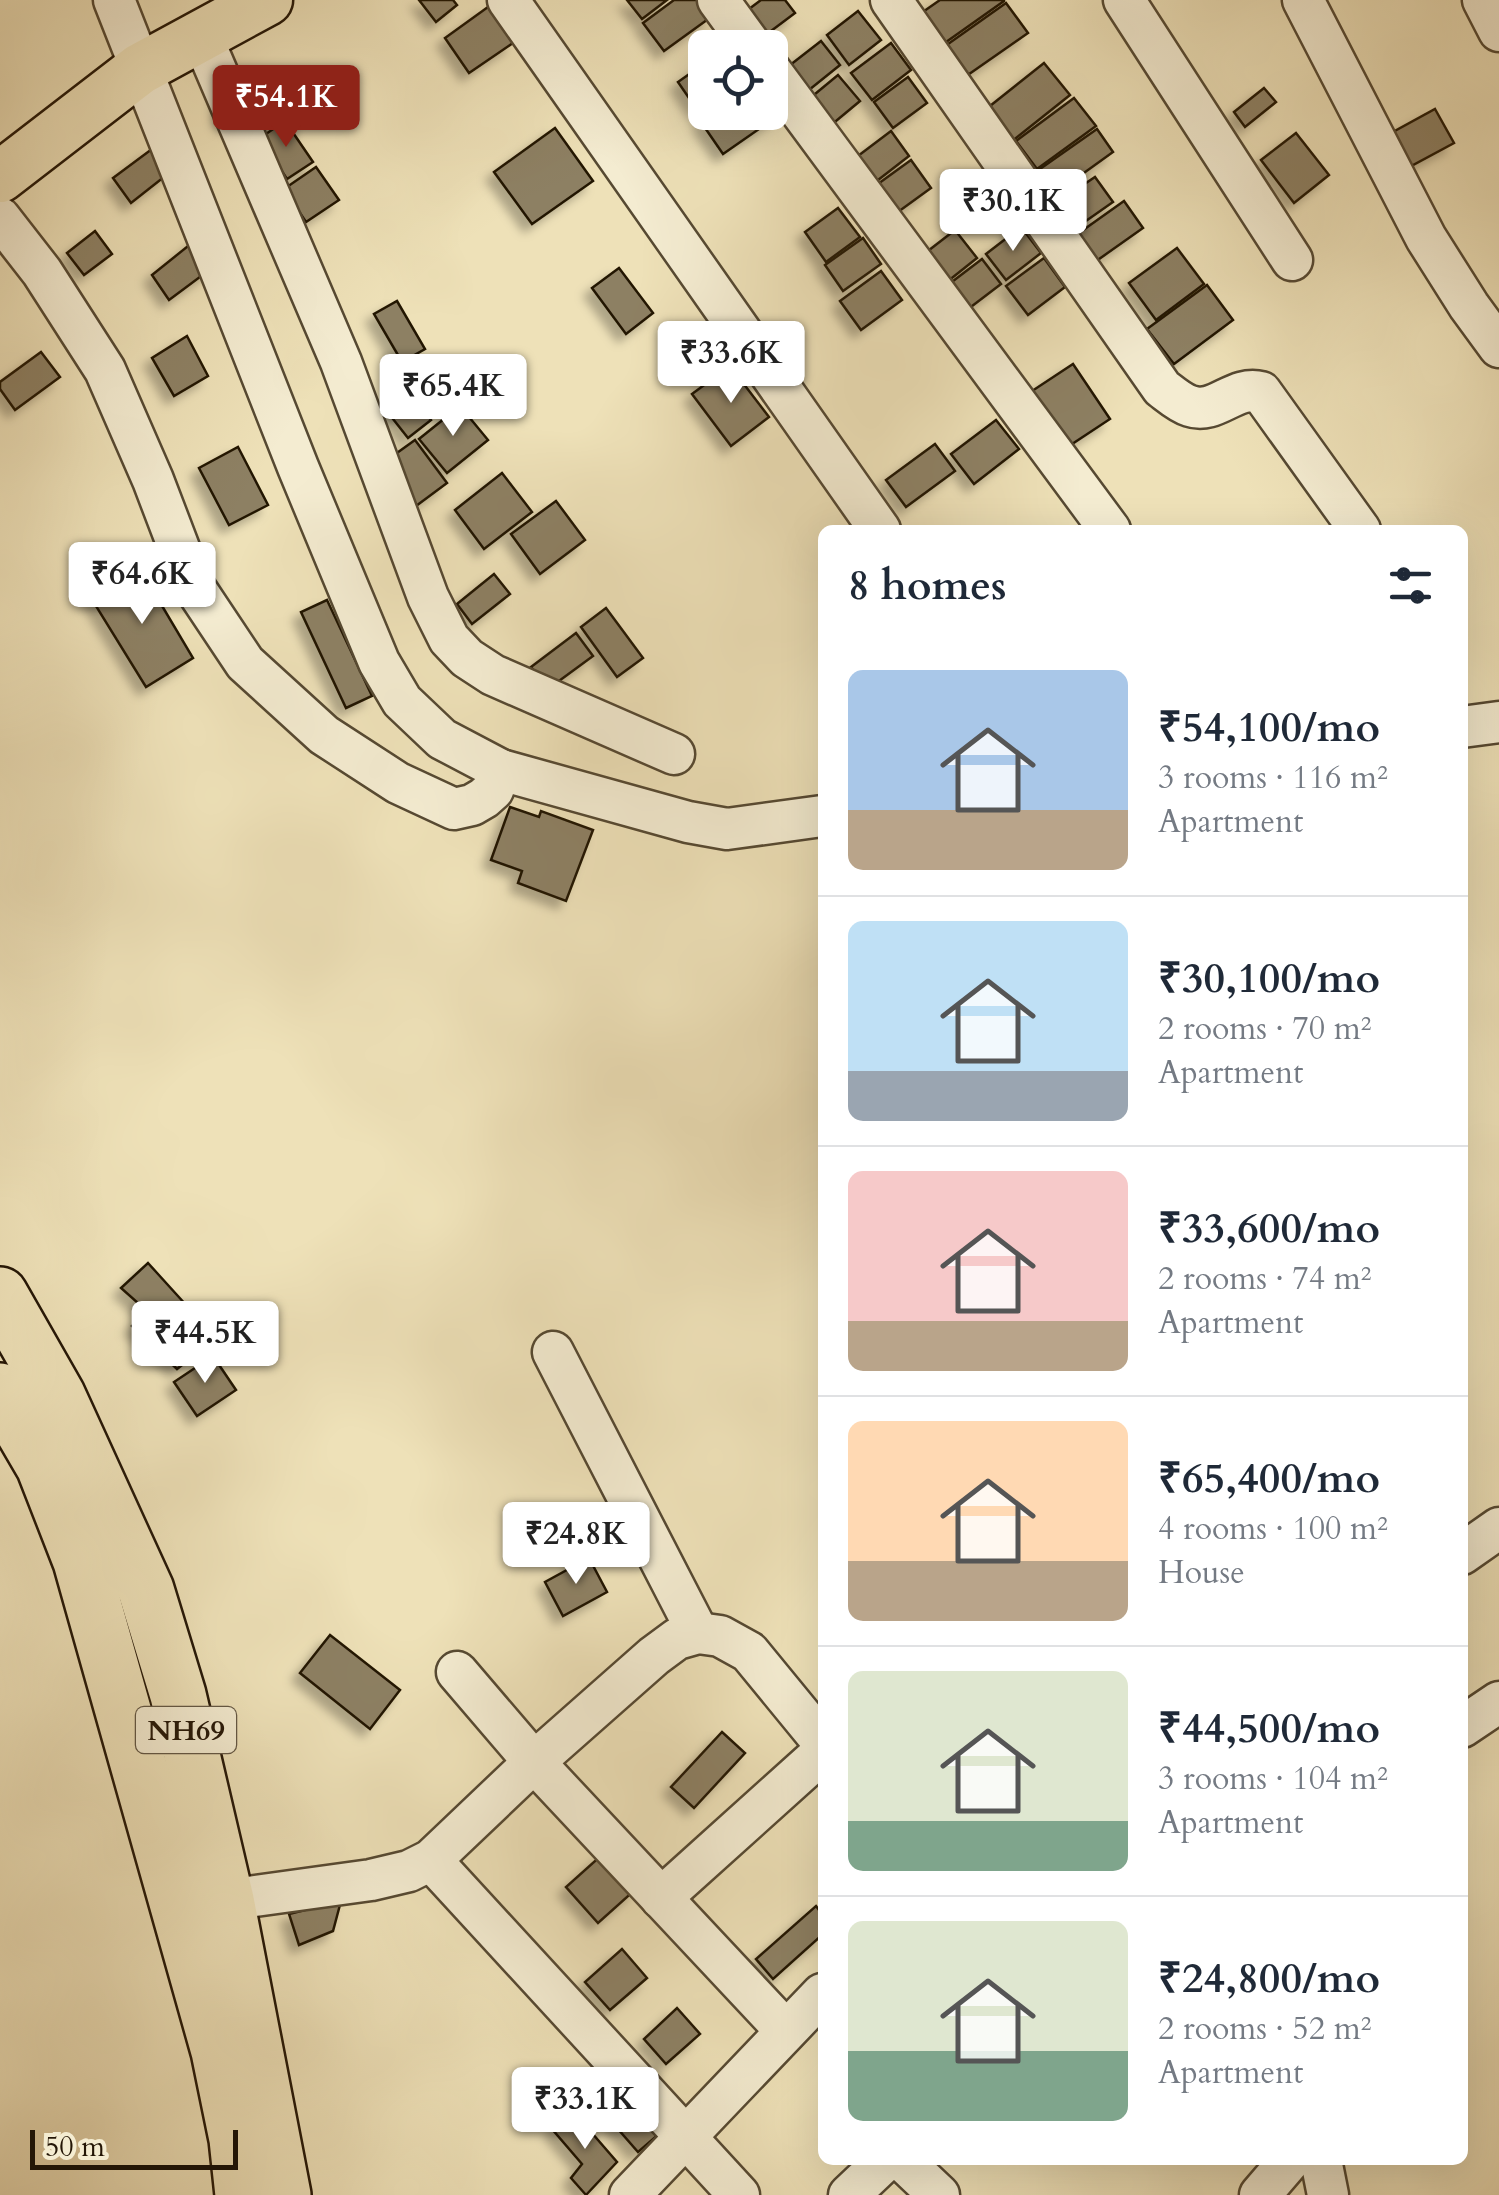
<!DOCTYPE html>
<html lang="en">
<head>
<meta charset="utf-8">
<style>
	:root { --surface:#fff; --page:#f2f2f3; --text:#1f2937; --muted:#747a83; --line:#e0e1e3; --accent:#8f2418 }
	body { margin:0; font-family:Cardo,serif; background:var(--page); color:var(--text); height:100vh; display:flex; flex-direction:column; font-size:38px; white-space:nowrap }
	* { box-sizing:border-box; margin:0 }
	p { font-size:32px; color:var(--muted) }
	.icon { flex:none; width:55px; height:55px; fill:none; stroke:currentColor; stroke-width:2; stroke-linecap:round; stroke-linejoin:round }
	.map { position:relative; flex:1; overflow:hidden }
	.details { position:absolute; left:818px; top:525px; width:650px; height:1640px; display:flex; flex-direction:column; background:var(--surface); border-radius:15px; box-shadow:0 10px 40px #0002 }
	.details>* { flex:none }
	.buttons { position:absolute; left:688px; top:30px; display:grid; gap:20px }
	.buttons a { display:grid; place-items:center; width:100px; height:100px; border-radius:15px; background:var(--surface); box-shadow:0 10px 40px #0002; font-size:50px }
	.scale { position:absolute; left:30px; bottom:25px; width:208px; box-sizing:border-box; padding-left:10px; border:5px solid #241606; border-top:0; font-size:28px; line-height:35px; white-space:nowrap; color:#241606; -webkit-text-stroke:8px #f4ecd1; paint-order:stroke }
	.price { position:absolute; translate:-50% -85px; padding:0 22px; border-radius:10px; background:#fff; color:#222; font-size:32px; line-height:65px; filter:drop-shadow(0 2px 5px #0008) }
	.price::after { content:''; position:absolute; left:50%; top:60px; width:30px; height:22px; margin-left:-15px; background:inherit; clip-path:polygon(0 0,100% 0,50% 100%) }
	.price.current { background:var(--accent); color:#fff }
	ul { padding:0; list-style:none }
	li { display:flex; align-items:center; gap:30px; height:250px; padding:0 30px }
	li+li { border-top:2px solid var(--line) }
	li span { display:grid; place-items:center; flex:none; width:280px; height:200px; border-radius:15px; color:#555 }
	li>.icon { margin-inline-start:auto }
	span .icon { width:120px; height:120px; fill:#fffc; stroke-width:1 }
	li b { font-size:42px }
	h2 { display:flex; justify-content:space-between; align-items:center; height:120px; padding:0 30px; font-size:42px }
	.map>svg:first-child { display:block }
	.building { fill:#8d8063; stroke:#241606; stroke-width:2.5; filter:url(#shadow) }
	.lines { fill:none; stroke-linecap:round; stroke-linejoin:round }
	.minor-casing { stroke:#564932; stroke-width:45 }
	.major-casing { stroke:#241606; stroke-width:55 }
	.highway-casing { stroke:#241606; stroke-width:60 }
	.minor { stroke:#f4ecd1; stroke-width:40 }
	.major { stroke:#eee1b8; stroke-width:50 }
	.highway { stroke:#eee1b8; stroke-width:55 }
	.labels { text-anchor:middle; stroke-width:9; stroke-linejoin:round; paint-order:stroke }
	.shield { fill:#f4ecd1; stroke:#625643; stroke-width:2.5 }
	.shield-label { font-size:28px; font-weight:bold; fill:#241606 }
</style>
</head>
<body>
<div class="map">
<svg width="1499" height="2195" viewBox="0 0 1499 2195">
	<defs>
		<filter id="shadow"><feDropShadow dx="-8" dy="8" stdDeviation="5" flood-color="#0004"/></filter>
	</defs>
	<rect width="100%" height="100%" fill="#eee1b8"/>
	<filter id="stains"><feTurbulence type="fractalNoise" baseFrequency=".002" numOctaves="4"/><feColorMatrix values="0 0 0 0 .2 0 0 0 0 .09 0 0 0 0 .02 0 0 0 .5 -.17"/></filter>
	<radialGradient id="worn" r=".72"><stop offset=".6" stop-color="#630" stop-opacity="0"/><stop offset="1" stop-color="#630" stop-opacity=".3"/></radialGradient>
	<g class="building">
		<polygon points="419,0 453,0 457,5 436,22"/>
		<polygon points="627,0 667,0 642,19"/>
		<polygon points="674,0 699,0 711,17 664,51 643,23"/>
		<polygon points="761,0 785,0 795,13 763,37 745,12"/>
		<polygon points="940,0 1004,0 1004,1 939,47 917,16"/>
		<polygon points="1006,3 1028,33 962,79 941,49"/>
		<polygon points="488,7 513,43 469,73 445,38"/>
		<polygon points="858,11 881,40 849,65 827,35"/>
		<polygon points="821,41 840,65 804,94 785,69"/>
		<polygon points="891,43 911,70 872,100 851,73"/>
		<polygon points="705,63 705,112 708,112 702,117 678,82"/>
		<polygon points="1044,63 1070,95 1011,142 985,110"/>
		<polygon points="838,75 860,101 830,126 809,99"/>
		<polygon points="908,77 927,103 893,128 874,102"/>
		<polygon points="257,78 285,116 268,127 241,90"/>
		<polygon points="1264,88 1276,102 1245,127 1234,112"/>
		<polygon points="770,95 782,113 723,154 701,122 715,112 770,112"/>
		<polygon points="1074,98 1096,126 1037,169 1016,141"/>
		<polygon points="1435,109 1454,143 1400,172 1382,138"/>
		<polygon points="285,121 313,162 287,179 260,138"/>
		<polygon points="555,128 593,181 532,224 494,172"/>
		<polygon points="1097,129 1113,152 1056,193 1040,169"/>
		<polygon points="891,131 909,156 869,187 850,162"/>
		<polygon points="1296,133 1329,175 1294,203 1261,160"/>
		<polygon points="152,149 169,173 131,203 113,178"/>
		<polygon points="911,160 931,188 891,217 871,189"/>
		<polygon points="316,167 339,200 306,222 284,189"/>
		<polygon points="1095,177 1113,202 1073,230 1055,204"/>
		<polygon points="1124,201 1143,228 1092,264 1072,238"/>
		<polygon points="838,208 860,237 826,262 805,232"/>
		<polygon points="1021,227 1041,253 1006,280 986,254"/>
		<polygon points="955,230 977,258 938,289 915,261"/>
		<polygon points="95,231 112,254 84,275 67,253"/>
		<polygon points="198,238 216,265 169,300 152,275"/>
		<polygon points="863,238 881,264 843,291 825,265"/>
		<polygon points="1177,248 1204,284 1156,320 1129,283"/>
		<polygon points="1044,258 1065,287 1028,315 1006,286"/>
		<polygon points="982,259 1001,284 959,316 940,291"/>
		<polygon points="619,268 653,313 626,334 592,288"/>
		<polygon points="881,271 902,300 861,330 840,301"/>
		<polygon points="1207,285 1233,320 1174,364 1147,329"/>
		<polygon points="397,301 425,349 402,362 374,314"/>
		<polygon points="187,336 208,376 174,396 152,358"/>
		<polygon points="41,352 60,377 15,410 0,389 0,382"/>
		<polygon points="1073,364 1110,419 1066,448 1029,393"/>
		<polygon points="730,366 769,417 731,446 692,394"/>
		<polygon points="405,387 431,420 408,438 382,405"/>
		<polygon points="460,406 488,440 447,473 419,439"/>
		<polygon points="996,420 1019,449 974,484 951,454"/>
		<polygon points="415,440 447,483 416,506 383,463"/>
		<polygon points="935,444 955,471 906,507 886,480"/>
		<polygon points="238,447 268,505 229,525 199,468"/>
		<polygon points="502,473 532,512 484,549 455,510"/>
		<polygon points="556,501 585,540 540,574 511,534"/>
		<polygon points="139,567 193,658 146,687 91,598"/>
		<polygon points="494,574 510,594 472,624 457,604"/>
		<polygon points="327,600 372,696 346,708 301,612"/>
		<polygon points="606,608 643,658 617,677 581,627"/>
		<polygon points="576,633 593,656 548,689 531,667"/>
		<polygon points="510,807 539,817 541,811 593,830 566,901 518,883 522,871 491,860"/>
		<polygon points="148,1263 216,1338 177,1369 132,1326 147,1311 121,1288"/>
		<polygon points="213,1356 236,1390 197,1416 174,1382"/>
		<polygon points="589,1558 607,1592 563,1616 545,1582"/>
		<polygon points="330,1635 400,1690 370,1729 300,1673"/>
		<polygon points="722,1732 745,1753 694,1808 671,1787"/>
		<polygon points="604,1853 636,1889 598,1923 566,1887"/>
		<polygon points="341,1901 333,1931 299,1945 289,1914"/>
		<polygon points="816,1906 822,1914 822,1935 773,1979 756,1959"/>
		<polygon points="622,1949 647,1978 610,2010 585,1982"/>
		<polygon points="677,2008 700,2034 666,2064 644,2039"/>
		<polygon points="638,2096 666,2128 638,2152 611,2121"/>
		<polygon points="572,2110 617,2162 586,2195 571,2178 582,2164 552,2129"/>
	</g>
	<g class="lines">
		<defs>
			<g id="minor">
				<polyline points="114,0 298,467 379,662 402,701 442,739 501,770 688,822 727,829 822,816"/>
				<polyline points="508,0 880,530"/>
				<polyline points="718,0 753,48"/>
				<path d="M891,0L1162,388C1170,394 1180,403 1190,406C1216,415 1234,385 1261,392L1360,530"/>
				<polyline points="1124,0 1292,260"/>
				<polyline points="1303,0 1426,238 1469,306 1499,347"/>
				<polyline points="1483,0 1499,31"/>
				<polyline points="201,35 341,362 428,597 449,639 467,658 493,675 674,754"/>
				<polyline points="770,70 1110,530"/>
				<polyline points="0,218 42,272 105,370 153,480 193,585 245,663 324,735 398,783 454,809 472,805 484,798 493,790 501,770"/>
				<polyline points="1462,727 1499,722"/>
				<polyline points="553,1352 698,1633"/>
				<polyline points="1462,1554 1499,1528"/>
				<polyline points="457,1672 534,1762 786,2031"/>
				<polyline points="1462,1727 1499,1702"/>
				<polyline points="431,1860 739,2195"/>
				<polyline points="661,1898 822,1753"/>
				<polyline points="226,1900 371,1880 409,1871 431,1860 534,1762 654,1656 677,1639 698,1633 720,1636 749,1652 822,1741"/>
				<polyline points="902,2160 939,2195"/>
				<polyline points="1321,2160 1328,2195"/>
				<polyline points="630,2195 822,1994"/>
				<polyline points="849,2195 886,2160"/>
				<polyline points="1260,2195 1290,2160"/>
			</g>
			<polyline id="major" points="0,177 140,69 267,0"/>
			<g id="highway">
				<polyline points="0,1295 57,1395 146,1590 178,1695 226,1900 283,2195"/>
				<polyline points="0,1391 44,1466 81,1561 219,2051 237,2139 243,2195"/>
			</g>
		</defs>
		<use href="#minor" class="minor-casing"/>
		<use href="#major" class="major-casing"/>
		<use href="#highway" class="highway-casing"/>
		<use href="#minor" class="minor"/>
		<use href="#major" class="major"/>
		<use href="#highway" class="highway"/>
	</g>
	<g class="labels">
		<rect class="shield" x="136" y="1707" width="100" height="46" rx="8"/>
		<g class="shield-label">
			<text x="186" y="1740">NH69</text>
		</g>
	</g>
	<rect width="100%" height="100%" filter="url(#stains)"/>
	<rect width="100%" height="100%" fill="url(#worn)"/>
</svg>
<div class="buttons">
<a><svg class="icon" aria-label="locate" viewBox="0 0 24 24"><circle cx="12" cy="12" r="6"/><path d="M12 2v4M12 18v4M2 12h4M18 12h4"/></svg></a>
</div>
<div class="scale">50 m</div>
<b class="price current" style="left:286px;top:150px">₹54.1K</b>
<b class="price" style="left:1013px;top:254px">₹30.1K</b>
<b class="price" style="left:731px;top:406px">₹33.6K</b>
<b class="price" style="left:453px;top:439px">₹65.4K</b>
<b class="price" style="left:142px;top:627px">₹64.6K</b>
<b class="price" style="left:205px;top:1386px">₹44.5K</b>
<b class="price" style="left:576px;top:1587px">₹24.8K</b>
<b class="price" style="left:585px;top:2152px">₹33.1K</b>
<section class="details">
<h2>8 homes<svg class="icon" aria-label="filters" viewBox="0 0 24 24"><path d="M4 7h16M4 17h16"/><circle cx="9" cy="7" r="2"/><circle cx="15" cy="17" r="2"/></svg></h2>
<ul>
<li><span style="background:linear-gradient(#a9c7e8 70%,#b9a48a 0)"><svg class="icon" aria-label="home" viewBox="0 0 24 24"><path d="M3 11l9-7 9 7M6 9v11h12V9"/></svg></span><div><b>₹54,100/mo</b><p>3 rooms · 116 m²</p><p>Apartment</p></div></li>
<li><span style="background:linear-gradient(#bfe0f5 75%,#9aa5b1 0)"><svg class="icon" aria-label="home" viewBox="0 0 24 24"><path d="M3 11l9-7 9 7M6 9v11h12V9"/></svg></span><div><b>₹30,100/mo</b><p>2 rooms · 70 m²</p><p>Apartment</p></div></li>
<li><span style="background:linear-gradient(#f6c9c9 75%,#b9a48a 0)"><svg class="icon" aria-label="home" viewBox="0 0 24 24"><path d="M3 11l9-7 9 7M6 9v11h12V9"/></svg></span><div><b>₹33,600/mo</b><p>2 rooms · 74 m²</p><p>Apartment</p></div></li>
<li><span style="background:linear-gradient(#ffd9b3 70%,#b9a48a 0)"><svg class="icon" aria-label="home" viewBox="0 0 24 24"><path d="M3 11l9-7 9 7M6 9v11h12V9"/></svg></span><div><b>₹65,400/mo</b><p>4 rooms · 100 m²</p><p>House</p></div></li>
<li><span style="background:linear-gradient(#dfe7d0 75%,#7fa58c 0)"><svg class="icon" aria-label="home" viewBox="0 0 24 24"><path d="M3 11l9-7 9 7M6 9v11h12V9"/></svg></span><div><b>₹44,500/mo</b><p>3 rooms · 104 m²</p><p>Apartment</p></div></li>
<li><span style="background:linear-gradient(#dfe7d0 65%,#7fa58c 0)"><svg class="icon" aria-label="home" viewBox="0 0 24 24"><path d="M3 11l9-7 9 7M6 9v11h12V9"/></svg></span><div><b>₹24,800/mo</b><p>2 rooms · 52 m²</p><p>Apartment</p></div></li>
</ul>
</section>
</div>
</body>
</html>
